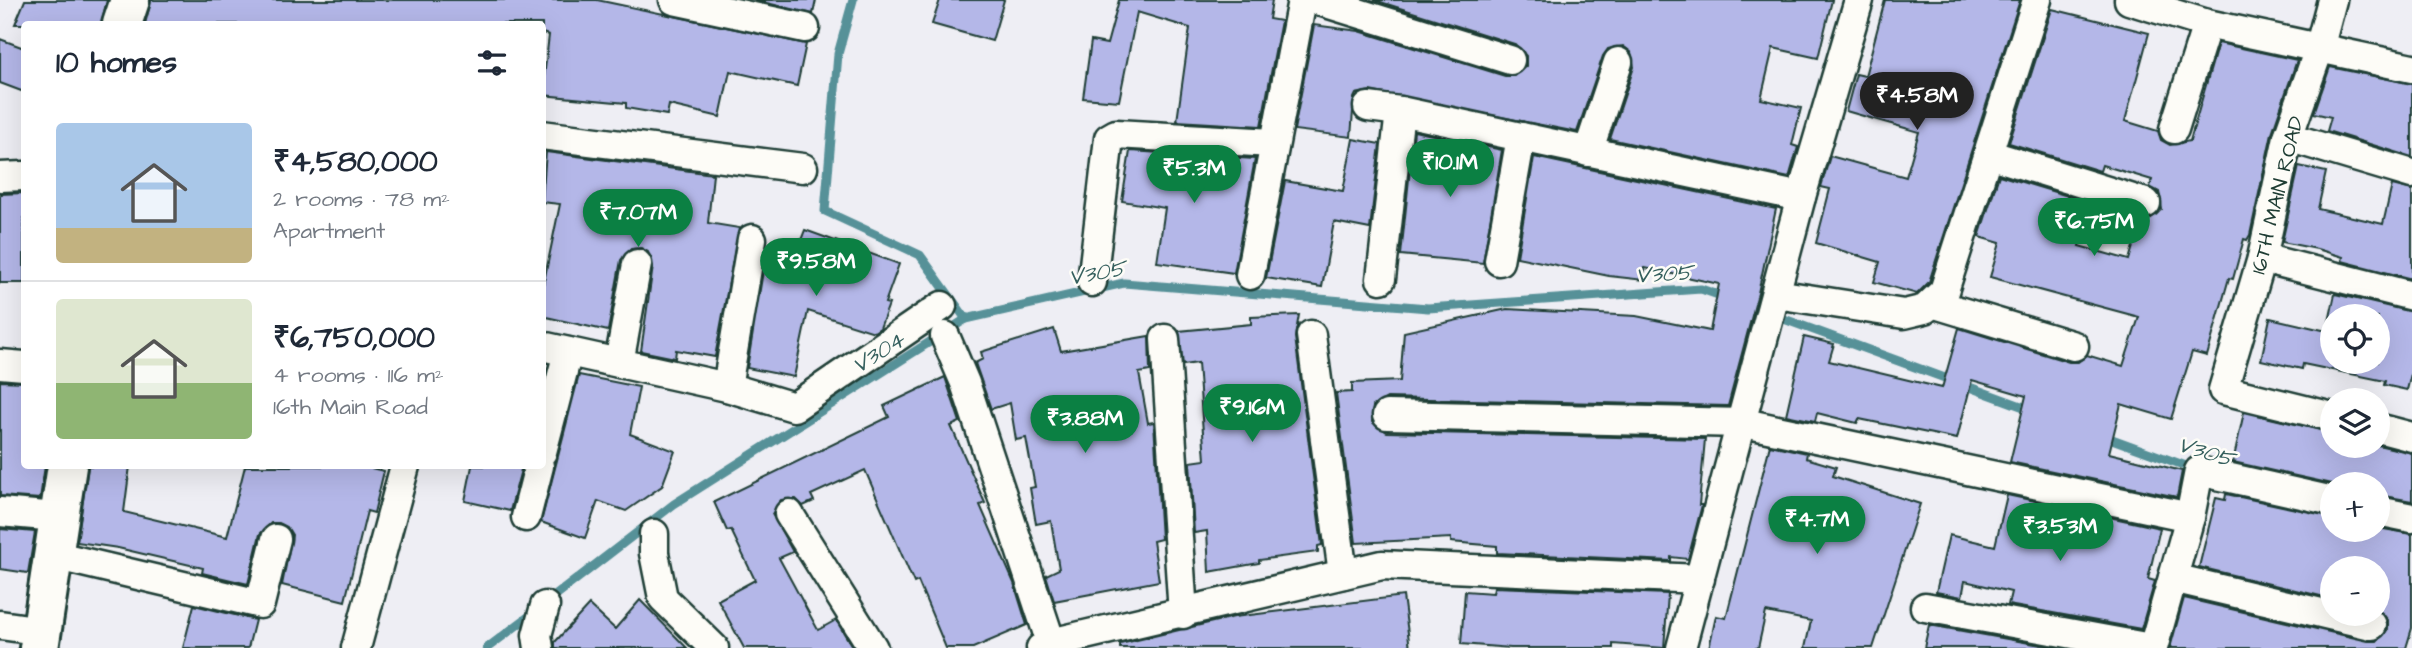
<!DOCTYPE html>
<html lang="en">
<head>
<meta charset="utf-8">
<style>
	:root { --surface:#fff; --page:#f6f6f7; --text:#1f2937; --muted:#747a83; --line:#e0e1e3; --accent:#0b8043 }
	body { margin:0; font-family:"Architects Daughter",sans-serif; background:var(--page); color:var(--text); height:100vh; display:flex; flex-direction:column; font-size:26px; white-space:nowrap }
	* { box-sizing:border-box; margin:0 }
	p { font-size:23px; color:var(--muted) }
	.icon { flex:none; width:38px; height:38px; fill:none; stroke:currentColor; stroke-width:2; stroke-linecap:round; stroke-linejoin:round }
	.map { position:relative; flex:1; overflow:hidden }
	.details { position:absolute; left:21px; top:21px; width:525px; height:448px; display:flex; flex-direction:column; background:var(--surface); border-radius:7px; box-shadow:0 7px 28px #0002 }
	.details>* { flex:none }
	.fabs { position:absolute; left:2320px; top:304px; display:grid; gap:14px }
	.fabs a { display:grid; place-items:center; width:70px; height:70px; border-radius:50%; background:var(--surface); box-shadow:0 7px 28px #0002; font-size:35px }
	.price { position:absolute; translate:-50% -60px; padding:0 16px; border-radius:24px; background:var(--accent); color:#fff; font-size:23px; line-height:46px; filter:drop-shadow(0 2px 4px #0008) }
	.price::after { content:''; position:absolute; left:50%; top:42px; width:21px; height:16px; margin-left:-10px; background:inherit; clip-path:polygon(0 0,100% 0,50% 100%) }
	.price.selected { background:#222; color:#fff }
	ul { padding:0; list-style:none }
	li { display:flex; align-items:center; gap:21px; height:175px; padding:0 35px }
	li+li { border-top:2px solid var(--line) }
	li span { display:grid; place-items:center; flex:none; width:196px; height:140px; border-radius:7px; color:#555 }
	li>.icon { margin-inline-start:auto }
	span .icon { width:84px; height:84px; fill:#fffc; stroke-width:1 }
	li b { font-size:30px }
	h2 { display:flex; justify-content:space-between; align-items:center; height:84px; padding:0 35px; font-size:30px }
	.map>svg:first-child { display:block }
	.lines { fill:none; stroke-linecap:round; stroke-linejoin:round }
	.stream { stroke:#579198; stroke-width:9 }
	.building { fill:#b4b7e8; stroke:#1f3d34; stroke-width:2; fill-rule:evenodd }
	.street-casing { stroke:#1f3d34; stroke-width:33 }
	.secondary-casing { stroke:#1f3d34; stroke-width:44 }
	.street { stroke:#fdfcf7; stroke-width:28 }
	.secondary { stroke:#fdfcf7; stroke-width:38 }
	.labels { text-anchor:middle; stroke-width:5; stroke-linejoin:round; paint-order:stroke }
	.street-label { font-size:21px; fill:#1f3d34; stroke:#fdfcf7 }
	.water-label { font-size:23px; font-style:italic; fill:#36605e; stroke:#fdfcf7 }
</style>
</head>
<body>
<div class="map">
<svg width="2412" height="648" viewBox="0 0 2412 648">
	<rect width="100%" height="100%" fill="#eeeef4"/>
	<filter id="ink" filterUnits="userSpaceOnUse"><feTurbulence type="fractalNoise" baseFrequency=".0143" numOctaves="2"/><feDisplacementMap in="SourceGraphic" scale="14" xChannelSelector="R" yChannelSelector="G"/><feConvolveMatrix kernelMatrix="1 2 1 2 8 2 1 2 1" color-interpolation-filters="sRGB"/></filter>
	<g filter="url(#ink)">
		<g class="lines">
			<g class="stream">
				<polyline points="853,0 838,54 825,211 920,255 966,319"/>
				<polyline points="1743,304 2032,410"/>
				<polyline points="2101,435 2197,470"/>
				<polyline points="547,602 674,504 966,319 1124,283 1428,308 1701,289 1727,298"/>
				<polyline points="487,648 536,611"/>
			</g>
		</g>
		<g class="building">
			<polygon points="25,0 107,0 101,24 15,24"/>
			<polygon points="151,0 597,0 806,44 797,86 730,71 720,117 669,105 667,115 626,108 626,103 542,95 549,35 542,33 542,24 145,24"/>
			<polygon points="754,0 816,0 813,14"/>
			<polygon points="940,0 1004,0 992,41 932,24"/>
			<polygon points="1119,0 1272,0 1269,19 1281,21 1261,126 1177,121 1190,28 1137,12 1119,101 1083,98 1091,41 1107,44"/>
			<polygon points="1374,0 1832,0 1818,58 1773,48 1761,99 1801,108 1792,145 1798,147 1789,178 1610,139 1634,67 1631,52 1623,46 1608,49 1603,56 1577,132 1370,91 1356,94 1354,98 1351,137 1294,130 1314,25 1359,31 1505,76 1514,76 1526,66 1526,56 1515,44"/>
			<polygon points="1885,0 2020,0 1929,282 1917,294 1874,282 1880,262 1816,243 1830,189 1821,187 1830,156 1906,177 1919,132 1846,111 1856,74 1865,76"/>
			<polygon points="2052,9 2149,33 2125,121 2158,131 2161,140 2170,145 2190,141 2218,43 2297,60 2272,133 2250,235 2247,240 2244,239 2233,279 2229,278 2207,356 2192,352 2171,419 2121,404 2109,453 2182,471 2177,497 2010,462 2026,396 1972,380 1957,439 1859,419 1857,423 1817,413 1815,421 1786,415 1804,337 1834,344 1829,361 1942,388 1959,328 2069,362 2078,362 2087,355 2123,366 2139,317 1990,277 2000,243 1979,237 1999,175 2091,203 2079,246 2129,260 2141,219 2150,219 2162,209 2159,192 2150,187 2152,180 2102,165 2100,171 2009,143"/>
			<polygon points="0,39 24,48 24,92 0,83"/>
			<polygon points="2330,67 2412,84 2412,157 2327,131 2331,117 2314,113"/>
			<polygon points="1414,131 1502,150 1483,263 1401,255"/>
			<polygon points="1353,139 1380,144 1370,229 1334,222 1322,287 1266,278 1285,181 1343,191"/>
			<polygon points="1130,151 1255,159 1234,273 1157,262 1165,208 1122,201"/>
			<polygon points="546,152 713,174 708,223 739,228 715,357 676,350 675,358 641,351 653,266 648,252 641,248 631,249 621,260 608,331 542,316 542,291 560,204 542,202"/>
			<polygon points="1534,157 1776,209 1758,293 1728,406 1387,398 1373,406 1372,422 1387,432 1705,439 1699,505 1702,505 1688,559 1671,557 1671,561 1497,553 1497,546 1451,542 1451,538 1356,543 1336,393 1352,392 1352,383 1400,381 1404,332 1507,309 1636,316 1710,331 1719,284 1645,268 1644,280 1609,276 1517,257"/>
			<polygon points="2299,166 2326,172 2318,209 2383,224 2392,185 2412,190 2412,279 2342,261 2343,257 2317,249 2282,242"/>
			<polygon points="24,193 24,283 0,283 0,194"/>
			<polygon points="805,230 899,264 885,303 889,304 880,328 874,332 808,311 794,377 747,368 765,259 791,266"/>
			<path d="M2335,294L2412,312V370L2407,390L2384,385L2385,381L2303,364L2302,369L2261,360L2270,318L2327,331ZM2333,317H2378V362H2333Z"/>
			<polygon points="1299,315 1295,337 1322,545 1318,546 1318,552 1259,560 1259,563 1209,572 1207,531 1194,533 1190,462 1205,460 1198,363 1183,365 1179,331 1251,324 1251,317"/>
			<polygon points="1054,329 1061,351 1149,336 1150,371 1139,373 1148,423 1154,422 1161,539 1153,541 1159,581 1054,601 1046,575 1059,569 1051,521 1036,524 1030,488 1035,487 1026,438 1016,440 1010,403 991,409 975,363 983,359 981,352"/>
			<polygon points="579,375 639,387 630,434 675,451 662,486 626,511 598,501 585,538 541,522"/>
			<polygon points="945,377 960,422 951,426 985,503 980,505 1014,583 1027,625 973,648 946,648 918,581 914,583 865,470 811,495 814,501 803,506 796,499 781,500 772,514 793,552 779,558 818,630 836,620 853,648 744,648 718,600 755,580 731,530 727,531 714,502 889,417 884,406"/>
			<polygon points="0,381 24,382 24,466 45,466 40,499 0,496"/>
			<polygon points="2244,412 2333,433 2333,446 2378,445 2412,453 2412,501 2378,495 2378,485 2337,485 2233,462"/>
			<polygon points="1770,445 1807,453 1806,458 1836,467 1833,476 1920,504 1873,648 1805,648 1811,621 1766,612 1758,648 1709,648 1716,616 1726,618"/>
			<polygon points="88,466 130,466 124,512 227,537 245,466 362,466 384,471 374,513 367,511 345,601 282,585 292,535 287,527 279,523 271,523 260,534 248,584 202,573 203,568 118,548 77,542"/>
			<polygon points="472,466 522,466 510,511 465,501"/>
			<polygon points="2226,494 2333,517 2333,530 2378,528 2412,534 2412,628 2406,648 2170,648 2184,598 2368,641 2377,641 2388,629 2388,620 2378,610 2378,569 2333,569 2333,599 2199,567 2216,498 2225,500"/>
			<polygon points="2007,495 2160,528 2148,579 2155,581 2141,629 2008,605 2011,592 1965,581 1962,597 1936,592 1949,535 1995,546"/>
			<polygon points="0,529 35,532 28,573 0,569"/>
			<polygon points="1494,587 1668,594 1664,648 1613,644 1613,648 1511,648 1461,644 1465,591 1493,593"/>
			<polygon points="1403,596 1410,648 1120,648 1120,644 1234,617"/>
			<polygon points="640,600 687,648 555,648 555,642 589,605 615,629"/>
			<polygon points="194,605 255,620 248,648 183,648"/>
			<polygon points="1929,625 2058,648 1924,648"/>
		</g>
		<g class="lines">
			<defs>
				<g id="street">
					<polyline points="674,0 805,28"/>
					<polyline points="1316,0 1510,60"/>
					<polyline points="2129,0 2207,24 2412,68"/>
					<polyline points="2332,0 2319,49 2288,137 2262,258 2223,390 2333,417"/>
					<polyline points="1368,107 1400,111 1801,197"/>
					<polyline points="2174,129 2207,24"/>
					<polyline points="542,135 803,168"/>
					<polyline points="2288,137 2412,174"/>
					<polyline points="1588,152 1618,62"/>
					<polyline points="1988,154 2146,203"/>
					<polyline points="0,177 24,176"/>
					<polyline points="2262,258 2412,296"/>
					<polyline points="1499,261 1521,137"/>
					<polyline points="1250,275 1302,0"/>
					<polyline points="1381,279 1400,111"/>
					<polyline points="1092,282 1109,138 1116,134 1273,143"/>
					<polyline points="1776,294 1904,314 1925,309 1944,291 2037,0"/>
					<polyline points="1932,303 2074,346"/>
					<polyline points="1311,335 1343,574"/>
					<polyline points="945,336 965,383 1051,643"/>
					<polyline points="1165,339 1183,614"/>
					<polyline points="542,346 727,387 794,407 942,306"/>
					<polyline points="619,363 637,264"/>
					<polyline points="0,364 24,366"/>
					<polyline points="727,387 752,239"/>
					<polyline points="1387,415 1744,423 2190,517"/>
					<polyline points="2378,428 2412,437"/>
					<polyline points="542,452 568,352"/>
					<polyline points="2378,511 2412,518"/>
					<polyline points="0,512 57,517"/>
					<polyline points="789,514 873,648"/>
					<polyline points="526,517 539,466"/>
					<polyline points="654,534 654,553 663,598 714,648"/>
					<polyline points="53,555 260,604 276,539"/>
					<polyline points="2173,578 2372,625"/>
					<polyline points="1925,607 2151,648"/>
					<polyline points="0,625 43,631"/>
					<polyline points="356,648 405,466"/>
					<polyline points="539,648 537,635 545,606"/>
					<polyline points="1041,648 1051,643 1382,565 1700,579"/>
					<polyline points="1681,648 1801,197 1859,0"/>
					<polyline points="2153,648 2190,517 2199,471 2333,501"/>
				</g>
				<g id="secondary">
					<polyline points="122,24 130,0"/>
					<polyline points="39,648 67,466"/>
				</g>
			</defs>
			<use href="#street" class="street-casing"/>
			<use href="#secondary" class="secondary-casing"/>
			<use href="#street" class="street"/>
			<use href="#secondary" class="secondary"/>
		</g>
	</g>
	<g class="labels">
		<g class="street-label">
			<text transform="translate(2277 195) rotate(-76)" y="7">16TH MAIN ROAD</text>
		</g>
		<g class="water-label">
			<text transform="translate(1097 272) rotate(-10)" y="8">V305</text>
			<text transform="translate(1664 273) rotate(-3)" y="8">V305</text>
			<text transform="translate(878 352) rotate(-32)" y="8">V304</text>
			<text transform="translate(2206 451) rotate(17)" y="8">V305</text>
		</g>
	</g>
</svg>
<div class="fabs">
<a><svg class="icon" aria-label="locate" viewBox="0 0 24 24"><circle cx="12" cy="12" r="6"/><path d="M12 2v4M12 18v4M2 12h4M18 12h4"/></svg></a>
<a><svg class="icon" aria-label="layers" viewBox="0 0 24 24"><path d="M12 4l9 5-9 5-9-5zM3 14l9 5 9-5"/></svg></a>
<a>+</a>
<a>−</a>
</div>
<b class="price selected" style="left:1917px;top:132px">₹4.58M</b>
<b class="price" style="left:1450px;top:199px">₹10.1M</b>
<b class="price" style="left:1194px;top:205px">₹5.3M</b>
<b class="price" style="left:638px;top:249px">₹7.07M</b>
<b class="price" style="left:2094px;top:258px">₹6.75M</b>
<b class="price" style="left:816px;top:298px">₹9.58M</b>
<b class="price" style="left:1252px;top:444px">₹9.16M</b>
<b class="price" style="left:1085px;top:455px">₹3.88M</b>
<b class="price" style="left:1817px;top:556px">₹4.7M</b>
<b class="price" style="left:2060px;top:563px">₹3.53M</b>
<section class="details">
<h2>10 homes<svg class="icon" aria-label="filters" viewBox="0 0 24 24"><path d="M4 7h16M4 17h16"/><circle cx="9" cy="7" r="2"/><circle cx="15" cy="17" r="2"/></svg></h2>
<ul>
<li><span style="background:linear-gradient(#a9c7e8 75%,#c2b280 0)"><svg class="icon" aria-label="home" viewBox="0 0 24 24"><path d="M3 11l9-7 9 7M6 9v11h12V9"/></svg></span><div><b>₹4,580,000</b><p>2 rooms · 78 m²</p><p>Apartment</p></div></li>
<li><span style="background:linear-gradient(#dfe7d0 60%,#8fb573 0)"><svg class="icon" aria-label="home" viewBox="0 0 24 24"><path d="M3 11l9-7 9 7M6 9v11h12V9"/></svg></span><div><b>₹6,750,000</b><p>4 rooms · 116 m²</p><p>16th Main Road</p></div></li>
</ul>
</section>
</div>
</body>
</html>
